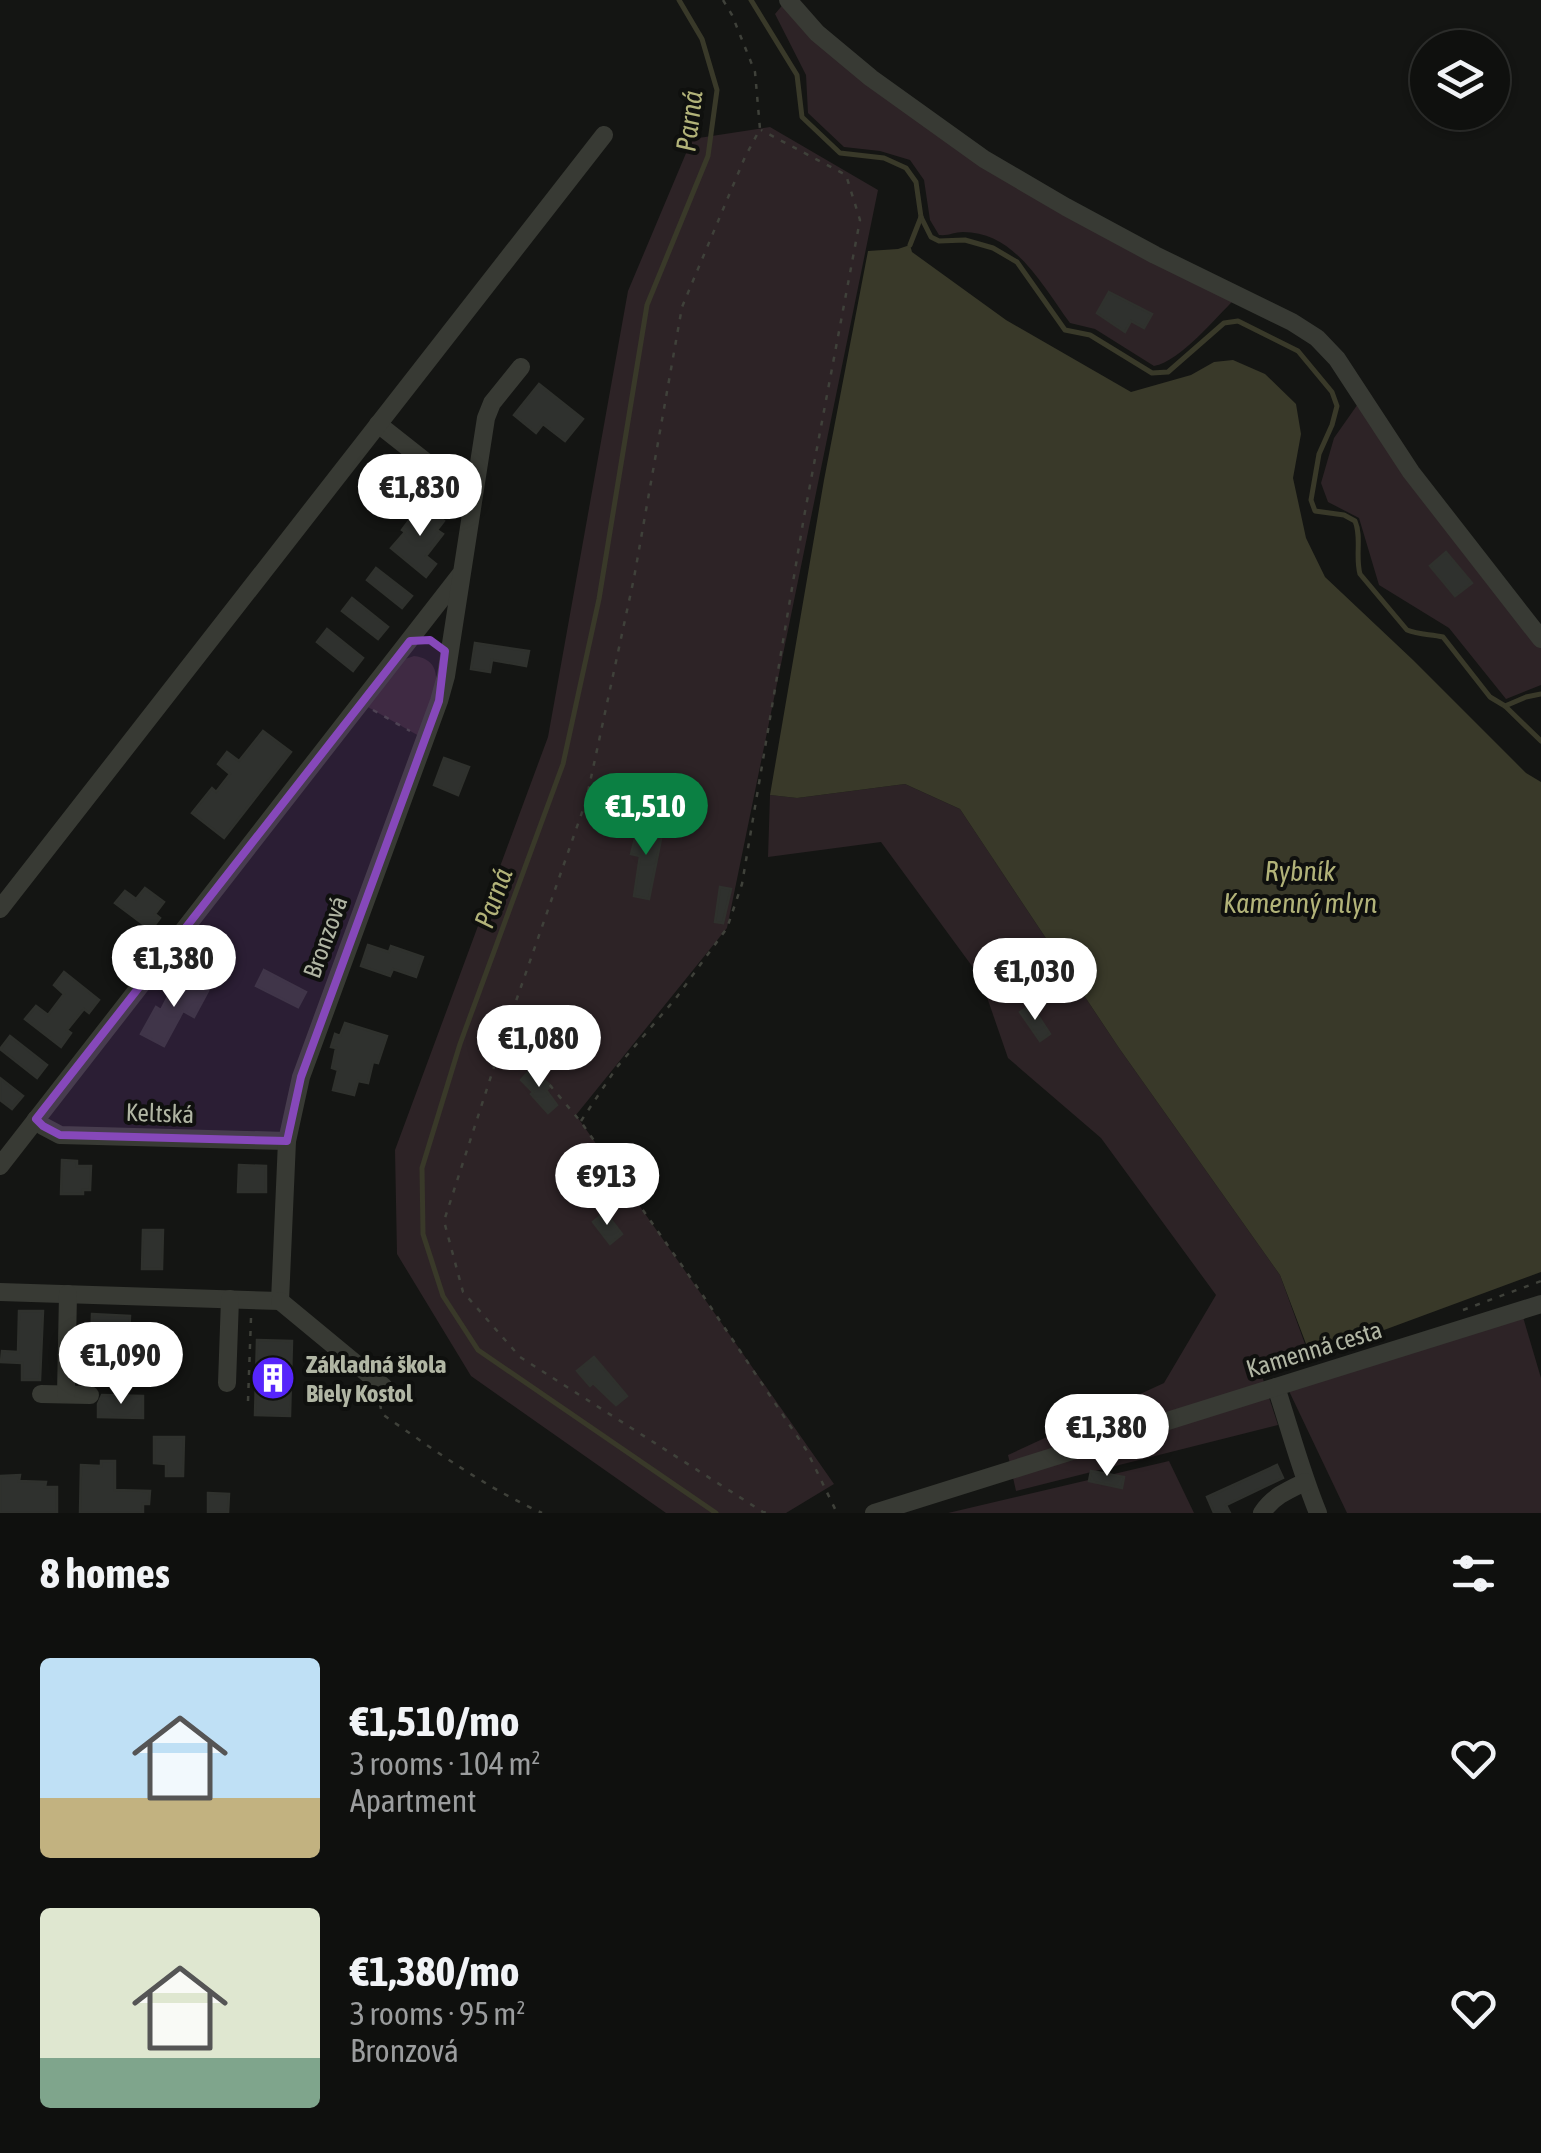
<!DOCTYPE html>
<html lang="en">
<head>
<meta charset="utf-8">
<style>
	:root { --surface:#0f100e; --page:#1d1e1c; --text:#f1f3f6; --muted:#9b9d9e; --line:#2f302e; --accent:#0b8043 }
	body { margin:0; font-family:"Asap Condensed",sans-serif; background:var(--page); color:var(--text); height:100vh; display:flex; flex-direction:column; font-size:38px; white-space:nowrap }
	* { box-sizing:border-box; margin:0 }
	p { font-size:32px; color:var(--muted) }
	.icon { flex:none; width:55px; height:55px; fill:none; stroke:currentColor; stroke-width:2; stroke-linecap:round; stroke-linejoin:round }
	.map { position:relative; height:1513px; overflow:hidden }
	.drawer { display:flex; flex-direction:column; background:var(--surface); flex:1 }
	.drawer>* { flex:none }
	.controls { position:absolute; left:1410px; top:30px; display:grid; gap:20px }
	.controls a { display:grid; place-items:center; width:100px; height:100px; border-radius:50%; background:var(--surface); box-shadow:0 2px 8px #0004,0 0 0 2px var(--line); font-size:50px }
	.price { position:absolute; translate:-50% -85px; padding:0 22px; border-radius:35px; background:#fff; color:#222; font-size:32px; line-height:65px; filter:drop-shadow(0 2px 5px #0008) }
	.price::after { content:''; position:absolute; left:50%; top:60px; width:30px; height:22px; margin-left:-15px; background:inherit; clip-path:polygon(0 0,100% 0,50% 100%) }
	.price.current { background:var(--accent); color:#fff }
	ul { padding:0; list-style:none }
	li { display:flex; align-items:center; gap:30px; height:250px; padding:0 40px }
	li span { display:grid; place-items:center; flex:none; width:280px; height:200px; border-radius:10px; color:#555 }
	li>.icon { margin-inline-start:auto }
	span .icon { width:120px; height:120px; fill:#fffc; stroke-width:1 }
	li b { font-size:42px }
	h2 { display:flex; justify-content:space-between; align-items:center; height:120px; padding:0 40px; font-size:42px }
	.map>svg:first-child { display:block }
	.green { fill:#2d2326 }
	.water { fill:#393929 }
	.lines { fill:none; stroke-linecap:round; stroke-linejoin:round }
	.stream { stroke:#393929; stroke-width:5 }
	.building { fill:#2f312e; stroke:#2f312d; stroke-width:2.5 }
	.path { stroke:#3f413a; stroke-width:2.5; stroke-dasharray:5 8; stroke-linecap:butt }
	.minor { stroke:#383a34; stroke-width:18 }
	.marked { fill:#8648ba; fill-opacity:0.2; stroke:#8648ba; stroke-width:8; stroke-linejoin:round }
	.labels { text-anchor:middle; stroke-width:8; stroke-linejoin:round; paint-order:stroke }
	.street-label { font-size:25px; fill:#b1b6a4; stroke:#0f100e }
	.poi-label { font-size:25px; font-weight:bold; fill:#b1b6a4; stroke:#0f100e; text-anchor:start }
	.water-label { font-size:28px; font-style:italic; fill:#b2b379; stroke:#0f100e }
</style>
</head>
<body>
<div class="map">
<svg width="1541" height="1513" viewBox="0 0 1541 1513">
	<rect width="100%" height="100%" fill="#141513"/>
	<g class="green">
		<path d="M785,2L874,86L1235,299C1215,318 1181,361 1154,366L1095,329L1070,323C1043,287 1016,232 963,232C954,232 949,236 939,235L930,220L924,180L910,160L880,151L844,147L808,113L806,75L775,14Z"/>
		<polygon points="770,127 878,190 727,928 576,1115 834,1484 786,1513 666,1513 471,1376 397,1254 395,1150 548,737 628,291 692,139"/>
		<polygon points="1360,401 1541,644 1541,685 1506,699 1449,628 1379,585 1359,518 1328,502 1321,483 1334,438"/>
		<path d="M414,656C456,661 427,712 419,736L366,706L405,659Z"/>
		<polygon points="905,784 960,809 1119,1048 1280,1275 1310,1358 1261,1373 1278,1425 1016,1491 1008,1455 1164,1383 1216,1295 1101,1138 1008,1058 980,977 881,842 768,857 770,795 797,798"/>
		<polygon points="1523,1317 1541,1378 1541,1513 1347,1513 1289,1391"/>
		<polygon points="1169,1461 1194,1513 948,1513"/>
	</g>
	<polygon class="water" points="910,245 912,252 1006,320 1131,392 1191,375 1214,362 1233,360 1265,374 1296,404 1301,434 1293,478 1306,538 1325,577 1413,660 1526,773 1541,782 1541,1272 1311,1357 1280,1275 1119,1048 960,809 905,784 797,798 770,795 824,480 868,251 898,249"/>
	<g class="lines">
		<g class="stream">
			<polyline points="679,0 702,39 717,90 708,156 647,305 599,599 563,764 460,1044 422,1168 423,1234 443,1296 478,1350 716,1513"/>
			<path d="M751,0L797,75L802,117L840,153L884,158L906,168L916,182L921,217L931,237L939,241L965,240L993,248L1017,262L1065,330L1090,335L1152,373L1168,372L1224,323L1238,321L1298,351L1332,392L1337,406L1332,425L1319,454L1311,500L1315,511L1344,515L1355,521C1362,537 1355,556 1360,574L1407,630C1419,635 1431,634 1443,637L1490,697L1505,706L1541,741"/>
			<polyline points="910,245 921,217"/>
			<polyline points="1505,706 1526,697 1541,694"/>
		</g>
	</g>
	<g class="building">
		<polygon points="1109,292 1152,314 1144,328 1131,321 1125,332 1097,313"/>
		<polygon points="539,384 583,419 565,441 543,424 536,433 514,415"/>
		<polygon points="422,503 444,521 437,530 443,534 426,556 436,564 426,577 391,548 405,532 402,530"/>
		<polygon points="1446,552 1472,583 1455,596 1430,566"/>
		<polygon points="376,568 412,596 402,608 367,580"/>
		<polygon points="352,598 388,627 378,639 342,611"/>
		<polygon points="327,629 363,658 353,671 317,642"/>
		<polygon points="475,643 529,651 526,666 492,660 490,672 471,669"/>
		<polygon points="263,731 291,752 224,838 192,813 212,788 216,792 230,774 218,764 227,752 239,761"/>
		<polygon points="444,758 469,767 458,795 434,785"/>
		<polygon points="638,826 663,829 649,899 634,896 640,856 631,854"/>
		<polygon points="720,887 731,889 723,923 715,922"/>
		<polygon points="145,888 164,902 155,914 160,918 151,930 115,903 125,891 136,899"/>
		<polygon points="368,945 389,952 391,946 423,957 416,977 393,969 390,976 361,966"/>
		<polygon points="264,970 306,992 298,1007 256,986"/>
		<polygon points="64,972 99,1000 89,1013 84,1009 67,1030 71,1033 61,1047 25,1019 36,1006 48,1015 64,994 54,985"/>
		<polygon points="179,975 208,991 194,1017 183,1011 164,1046 141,1034 156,1007 161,1010"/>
		<polygon points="1031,1005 1050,1034 1040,1041 1020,1012"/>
		<polygon points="345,1023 387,1036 378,1063 373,1062 368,1083 358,1081 354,1095 333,1090 338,1070 332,1068 336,1048 331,1047 335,1034 340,1036"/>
		<polygon points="10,1036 47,1065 37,1078 0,1049"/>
		<polygon points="531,1069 551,1086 546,1090 557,1105 548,1113 531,1094 533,1092 521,1080"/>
		<polygon points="0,1078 23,1096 12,1109 0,1100"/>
		<polygon points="62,1160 77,1161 77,1166 91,1166 90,1190 83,1190 83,1194 61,1194"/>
		<polygon points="239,1165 266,1166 266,1192 238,1192"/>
		<polygon points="605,1212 622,1234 610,1244 593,1222"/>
		<polygon points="143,1230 163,1230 162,1269 142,1269"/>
		<polygon points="19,1311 43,1311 40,1380 22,1380 22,1363 1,1362 2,1351 18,1352"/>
		<polygon points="92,1314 130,1316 129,1337 121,1337 120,1346 91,1344"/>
		<polygon points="257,1340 292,1341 290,1416 255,1415"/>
		<polygon points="594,1357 627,1396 616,1405 593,1383 590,1386 577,1371"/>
		<polygon points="102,1395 143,1396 143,1418 98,1417 98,1404"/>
		<polygon points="154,1437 184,1437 183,1476 166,1476 166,1464 154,1463"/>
		<polygon points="101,1461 115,1461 115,1490 150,1491 149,1504 143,1504 143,1513 80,1513 81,1465 101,1466"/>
		<polygon points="1277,1465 1283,1478 1226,1505 1230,1513 1214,1513 1207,1497"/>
		<polygon points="1091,1471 1124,1477 1122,1488 1089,1481"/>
		<polygon points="20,1475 19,1481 46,1482 45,1487 57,1487 57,1513 0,1513 0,1476"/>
		<polygon points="208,1493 229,1494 228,1513 208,1513"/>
	</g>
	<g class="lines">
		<g class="path">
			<polyline points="723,0 732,15 755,72 760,129 745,157 682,307 634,578 586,801 508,1024 548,1083 581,1122 702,1294 807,1451 837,1513"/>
			<polyline points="373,710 410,731"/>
			<polyline points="507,1027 444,1221 463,1292 520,1357 763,1512 769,1513"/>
			<polyline points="581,1121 617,1067 676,998 727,928 742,884 804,517 860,220 846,175 761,130"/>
			<polyline points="1463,1310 1541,1281"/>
			<polyline points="248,1401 251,1318"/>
			<path d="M380,1404L382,1414C434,1450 485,1487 542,1513"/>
		</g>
		<g class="minor">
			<polyline points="788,0 817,33 871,78 984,159 1066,207 1155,255 1292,322 1317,338 1337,359 1411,472 1541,639"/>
			<polyline points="378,424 473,499"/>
			<polyline points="0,909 604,135"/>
			<polyline points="36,1119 43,1126 60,1135 287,1141"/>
			<polyline points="0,1166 460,575"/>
			<polyline points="0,1292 280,1301 287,1141 301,1077 439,701 446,676 486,418 492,403 521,367"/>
			<polyline points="280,1301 384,1387"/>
			<polyline points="227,1383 230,1299"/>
			<path d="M1276,1387C1290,1429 1301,1472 1318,1513"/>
			<polyline points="41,1394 90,1395"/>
			<polyline points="66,1394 68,1294"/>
			<polyline points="874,1513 1541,1304"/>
			<path d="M1262,1513C1272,1497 1288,1490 1305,1482"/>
		</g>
	</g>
	<path class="marked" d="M430,640L445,651L439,701L301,1077L287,1141L60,1135L43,1126L36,1119L410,641Z"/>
	<defs>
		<symbol id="building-disc" viewBox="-11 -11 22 22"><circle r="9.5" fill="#5625fb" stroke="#0f100e"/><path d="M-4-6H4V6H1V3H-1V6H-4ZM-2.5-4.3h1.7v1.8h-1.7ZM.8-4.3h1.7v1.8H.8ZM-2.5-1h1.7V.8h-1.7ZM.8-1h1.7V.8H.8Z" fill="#fff"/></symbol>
	</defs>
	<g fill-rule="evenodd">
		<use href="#building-disc" x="248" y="1353" width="50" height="50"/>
	</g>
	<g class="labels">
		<g class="street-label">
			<text transform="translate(325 937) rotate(-70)" y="9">Bronzová</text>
			<text transform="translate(160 1113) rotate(2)" y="9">Keltská</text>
			<text transform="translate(1314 1349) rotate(-17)" y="9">Kamenná cesta</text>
		</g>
		<g class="poi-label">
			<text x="306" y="1373">Základná škola<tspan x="306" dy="29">Biely Kostol</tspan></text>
		</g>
		<g class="water-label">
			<text transform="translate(689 121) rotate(-83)" y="10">Parná</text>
			<text x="1300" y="881">Rybník<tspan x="1300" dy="32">Kamenný mlyn</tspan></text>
			<text transform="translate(493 898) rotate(-70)" y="10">Parná</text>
		</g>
	</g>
</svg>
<div class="controls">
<a><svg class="icon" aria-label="layers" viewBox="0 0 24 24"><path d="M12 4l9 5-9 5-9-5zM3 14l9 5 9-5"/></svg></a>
</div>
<b class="price" style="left:420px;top:539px">€1,830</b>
<b class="price current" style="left:646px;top:858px">€1,510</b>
<b class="price" style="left:174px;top:1010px">€1,380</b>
<b class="price" style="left:1035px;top:1023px">€1,030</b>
<b class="price" style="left:539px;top:1090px">€1,080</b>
<b class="price" style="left:607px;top:1228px">€913</b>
<b class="price" style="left:121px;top:1407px">€1,090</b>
<b class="price" style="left:1107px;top:1479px">€1,380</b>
</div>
<section class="drawer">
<h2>8 homes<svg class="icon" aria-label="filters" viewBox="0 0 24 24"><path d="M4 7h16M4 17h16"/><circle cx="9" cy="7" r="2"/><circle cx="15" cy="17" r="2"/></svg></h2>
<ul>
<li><span style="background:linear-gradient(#bfe0f5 70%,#c2b280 0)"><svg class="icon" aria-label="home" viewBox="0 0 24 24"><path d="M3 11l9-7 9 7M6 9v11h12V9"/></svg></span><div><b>€1,510/mo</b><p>3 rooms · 104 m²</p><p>Apartment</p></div><svg class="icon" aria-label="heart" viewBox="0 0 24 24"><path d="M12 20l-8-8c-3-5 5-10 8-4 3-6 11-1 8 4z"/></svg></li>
<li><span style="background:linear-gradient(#dfe7d0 75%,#7fa58c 0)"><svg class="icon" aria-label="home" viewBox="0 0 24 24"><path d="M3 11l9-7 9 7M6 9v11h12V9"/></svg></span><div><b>€1,380/mo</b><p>3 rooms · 95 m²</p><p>Bronzová</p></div><svg class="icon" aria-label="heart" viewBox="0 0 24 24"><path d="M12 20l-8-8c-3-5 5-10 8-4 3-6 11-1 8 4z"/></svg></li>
</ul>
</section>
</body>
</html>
